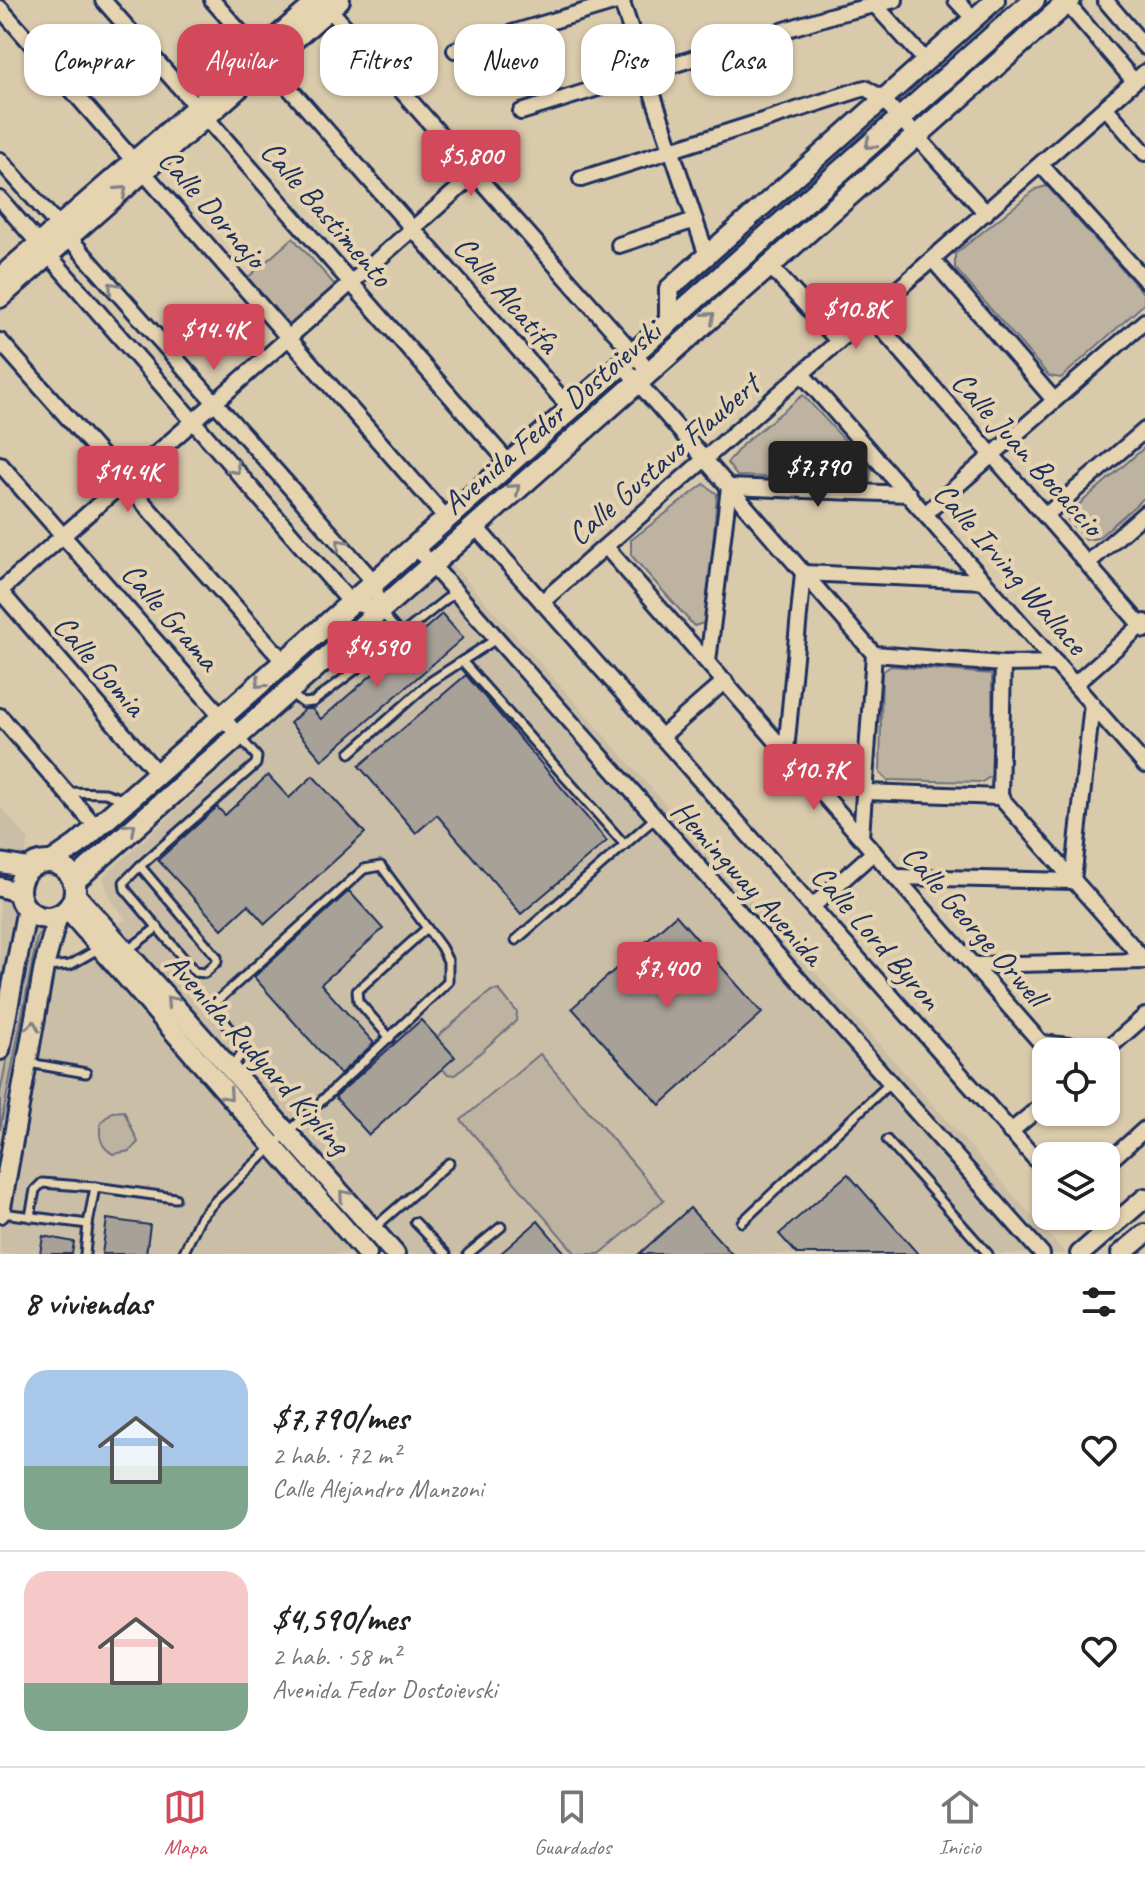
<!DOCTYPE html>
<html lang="es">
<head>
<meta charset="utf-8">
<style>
	:root { --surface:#fff; --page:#f2f2f2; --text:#222; --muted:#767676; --line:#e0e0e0; --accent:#d1495b }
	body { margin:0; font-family:Caveat,sans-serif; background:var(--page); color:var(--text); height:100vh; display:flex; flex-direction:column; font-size:30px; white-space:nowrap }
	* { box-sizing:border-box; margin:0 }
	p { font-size:26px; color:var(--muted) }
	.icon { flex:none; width:44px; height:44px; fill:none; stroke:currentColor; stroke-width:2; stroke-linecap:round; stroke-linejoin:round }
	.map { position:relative; height:1254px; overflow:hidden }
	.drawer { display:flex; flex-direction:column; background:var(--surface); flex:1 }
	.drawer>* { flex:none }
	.top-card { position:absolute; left:24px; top:24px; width:1098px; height:72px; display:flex; gap:16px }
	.controls { position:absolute; left:1032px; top:1038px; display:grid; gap:16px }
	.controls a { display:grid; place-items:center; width:88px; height:88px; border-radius:16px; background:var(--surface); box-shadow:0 2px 6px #0004; font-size:40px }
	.price { position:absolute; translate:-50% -68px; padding:0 18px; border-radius:8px; background:var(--accent); color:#fff; font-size:26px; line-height:52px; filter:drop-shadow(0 2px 4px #0008) }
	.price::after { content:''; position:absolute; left:50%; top:48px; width:24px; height:18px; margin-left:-12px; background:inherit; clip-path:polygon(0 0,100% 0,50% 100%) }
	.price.on { background:#222; color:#fff }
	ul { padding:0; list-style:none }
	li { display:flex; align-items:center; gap:24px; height:200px; padding:0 24px }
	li+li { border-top:2px solid var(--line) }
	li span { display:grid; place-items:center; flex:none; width:224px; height:160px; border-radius:24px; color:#555 }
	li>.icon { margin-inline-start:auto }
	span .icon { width:96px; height:96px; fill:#fffc; stroke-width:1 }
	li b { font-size:34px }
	h2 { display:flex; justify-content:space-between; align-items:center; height:96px; padding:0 24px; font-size:34px }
	.chip { padding:0 28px; border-radius:24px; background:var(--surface); box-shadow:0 2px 6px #0004; font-size:28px; line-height:72px }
	.chip.on { background:var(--accent); color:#fff }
	.tabs { display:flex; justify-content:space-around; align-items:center; height:112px; border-top:2px solid var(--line); background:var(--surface); font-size:22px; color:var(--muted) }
	.tabs a { display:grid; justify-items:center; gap:4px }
	.tabs .on { color:var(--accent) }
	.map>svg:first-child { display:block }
	.built { fill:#cbbea6 }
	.green { fill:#beb3a1; stroke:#6c7180; stroke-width:2 }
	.building { fill:#a7a197; stroke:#1b2f5e; stroke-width:2 }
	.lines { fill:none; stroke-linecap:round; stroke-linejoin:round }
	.service-casing { stroke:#1b2f5e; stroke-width:13 }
	.minor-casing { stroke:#1b2f5e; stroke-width:20 }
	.tertiary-casing { stroke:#1b2f5e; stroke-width:24 }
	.secondary-casing { stroke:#1b2f5e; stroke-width:26 }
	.service { stroke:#e6d4b1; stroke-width:7 }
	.minor { stroke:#e6d4b1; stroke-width:14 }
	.tertiary { stroke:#e6d4b1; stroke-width:18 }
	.secondary { stroke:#e6d4b1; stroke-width:20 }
	.oneway { stroke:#808288 }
	.labels { text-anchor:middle; stroke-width:8; stroke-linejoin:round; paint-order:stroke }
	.street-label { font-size:32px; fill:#1b2f5e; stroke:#e6d4b1 }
</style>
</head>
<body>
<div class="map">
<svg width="1145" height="1254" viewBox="0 0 1145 1254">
	<rect width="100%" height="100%" fill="#dacaac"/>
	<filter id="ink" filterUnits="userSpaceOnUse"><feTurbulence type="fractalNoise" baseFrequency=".0125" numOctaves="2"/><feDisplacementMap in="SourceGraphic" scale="16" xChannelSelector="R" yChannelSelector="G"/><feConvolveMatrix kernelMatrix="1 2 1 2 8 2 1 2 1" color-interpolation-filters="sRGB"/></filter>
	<g filter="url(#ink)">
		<polygon class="built" points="450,562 1066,1254 0,1254 0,806 29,840 10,907 55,963 69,961 126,919 110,900 103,877"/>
		<g class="green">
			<polygon points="1047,186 1144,294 1144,304 1061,378 1049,376 955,268 955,254 1036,189"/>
			<polygon points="293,238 335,285 334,291 286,329 244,281"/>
			<polygon points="803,395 871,469 870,481 737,476 727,463 743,444"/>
			<polygon points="1145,447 1145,497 1098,538 1086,540 1068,520 1075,508"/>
			<polygon points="704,484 717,494 707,622 694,626 631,555 631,540"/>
			<polygon points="891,666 992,674 993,775 982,782 887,780 880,773 882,672"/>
			<polygon points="30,915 49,921 37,938 0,1130 0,1093 31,935"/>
			<polygon points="499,990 517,1012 516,1021 455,1075 447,1074 429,1052 430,1043 491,991"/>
			<polygon points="540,1054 664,1200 600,1254 576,1254 461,1120"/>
			<path d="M124,1111L138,1142L130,1151L113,1154C100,1147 98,1136 101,1122L112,1112Z"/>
		</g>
		<g class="building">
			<polygon points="442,614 463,638 322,760 290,723 305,709 312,709 321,719"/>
			<polygon points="466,675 607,841 521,914 437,815 416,833 359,766"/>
			<polygon points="268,775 289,798 313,776 365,833 265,924 248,905 222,929 158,860 217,807 225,815"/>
			<polygon points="349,891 383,929 321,984 374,1043 340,1074 254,977"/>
			<polygon points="676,915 762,1013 660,1105 572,1008"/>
			<polygon points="421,1020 455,1057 369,1135 335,1097"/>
			<polygon points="848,1174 918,1254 797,1254 779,1234"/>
			<polygon points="690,1208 732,1254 639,1254"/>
			<polygon points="107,1219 150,1225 146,1254 102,1254"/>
			<polygon points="538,1221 566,1254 500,1254"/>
			<polygon points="43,1236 74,1242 72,1254 40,1254"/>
		</g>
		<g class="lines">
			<defs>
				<g id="service">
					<polyline points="401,635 455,592"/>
					<polyline points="462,661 625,845"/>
					<polyline points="291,694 303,703 313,702 401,635 380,611"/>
					<polyline points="350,753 430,682 496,639"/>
					<polyline points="67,792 105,793 125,800"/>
					<polygon points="140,866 217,957 217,962 205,973 195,972 125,889 124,882"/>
					<polyline points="140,866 256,764 257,757 239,736"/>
					<polyline points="516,940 654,819"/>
					<polyline points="128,950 158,927"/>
					<polyline points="46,967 70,965 98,949"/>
					<polyline points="390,1038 358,1001 357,991 427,928"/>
					<polyline points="29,1063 86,1073"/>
					<polyline points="887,1140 988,1254"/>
					<polyline points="2,1213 88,1224 95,1187 175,1198"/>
					<polyline points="30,1217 35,1190 42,1183 95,1187"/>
					<polyline points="415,1222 446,1254"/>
					<polyline points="742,1222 890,1083"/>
					<polyline points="375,1227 449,1163"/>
					<polyline points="85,1254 88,1224"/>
					<polyline points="183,1254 200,1218 216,1200 448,982 448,961 441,947 381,866 364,869 216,1002 216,1009 245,1050 232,1067"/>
					<polyline points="468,1254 501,1227"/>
				</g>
				<g id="minor">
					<polyline points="103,0 509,463"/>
					<polyline points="212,0 570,408"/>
					<polyline points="621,0 707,256"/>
					<polyline points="956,0 973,18"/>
					<polyline points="1064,0 1134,81"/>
					<polyline points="1105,0 1145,47"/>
					<polyline points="324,3 649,371"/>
					<polyline points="876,6 925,60"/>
					<polyline points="0,8 446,518"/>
					<polyline points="455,50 623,0"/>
					<polyline points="1105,107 1145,153"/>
					<polyline points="521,112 833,15 895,0"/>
					<polyline points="0,160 374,582 379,609 351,603 0,199"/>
					<polyline points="1041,165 1145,280"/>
					<polyline points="581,179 865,88 882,98 986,213"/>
					<polyline points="619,245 695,220"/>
					<polyline points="933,260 1054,400"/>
					<polyline points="769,265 838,341"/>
					<polyline points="869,314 1145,630"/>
					<polyline points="0,341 284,662"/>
					<polyline points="621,363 874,654 861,837"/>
					<polyline points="802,374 1145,765"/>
					<polyline points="0,464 237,734"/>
					<polyline points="926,513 1145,321"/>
					<polyline points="1046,515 1145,430"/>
					<polyline points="474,525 1046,1171"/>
					<polyline points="415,546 1042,1254"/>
					<polyline points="606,547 1049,1052"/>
					<polyline points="1089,562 1145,513"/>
					<polyline points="0,591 475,174"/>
					<polyline points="0,591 158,774"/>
					<polyline points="542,602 1145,72"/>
					<polyline points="874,654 1003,664 1056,663"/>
					<polyline points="708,662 729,487 909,494"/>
					<polyline points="1003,664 1000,797 1145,961"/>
					<polyline points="1075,684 1145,622"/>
					<polyline points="0,716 97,828"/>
					<polyline points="661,737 725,681"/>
					<polyline points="786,751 803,573 984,581"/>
					<polyline points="866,792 1000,797"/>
					<polyline points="896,877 1073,881 1092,704"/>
					<polyline points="813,906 874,852"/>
					<polyline points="974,965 1145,961"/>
					<polyline points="1042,1043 1106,1050"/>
					<polyline points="1104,1052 1145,1016"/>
					<polyline points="1010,1132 1046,1102"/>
					<polyline points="1106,1164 1145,1129"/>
				</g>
				<g id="tertiary">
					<polyline points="0,277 319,0"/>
					<polyline points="0,298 340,0"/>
					<polyline points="669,321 669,289 995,0"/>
					<polyline points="0,863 29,868"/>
					<polyline points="0,887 20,893"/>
					<polyline points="75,894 395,1254"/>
					<polyline points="67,909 367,1254"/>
					<polyline points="0,1050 27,908"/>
					<polyline points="0,1213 44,967 58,915"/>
					<polyline points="1080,1254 1145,1198"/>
					<polyline points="1121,1254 1145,1234"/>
				</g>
				<g id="secondary">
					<polyline points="52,862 77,845 1034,0"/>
					<circle cx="47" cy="890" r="28"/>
					<polyline points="74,881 1070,0"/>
				</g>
			</defs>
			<use href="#service" class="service-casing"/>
			<use href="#minor" class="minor-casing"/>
			<use href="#tertiary" class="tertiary-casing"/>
			<use href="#secondary" class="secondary-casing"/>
			<use href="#service" class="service"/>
			<use href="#minor" class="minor"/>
			<use href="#tertiary" class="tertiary"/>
			<use href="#secondary" class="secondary"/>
		</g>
		<defs><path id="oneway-chevron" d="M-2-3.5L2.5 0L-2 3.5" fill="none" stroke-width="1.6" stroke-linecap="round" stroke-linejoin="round" transform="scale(2)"/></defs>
		<g class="oneway">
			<use href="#oneway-chevron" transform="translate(870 144) rotate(139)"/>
			<use href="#oneway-chevron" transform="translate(122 191) rotate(-41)"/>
			<use href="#oneway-chevron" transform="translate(113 287) rotate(-132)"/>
			<use href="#oneway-chevron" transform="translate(710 317) rotate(-41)"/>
			<use href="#oneway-chevron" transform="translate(235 469) rotate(49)"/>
			<use href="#oneway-chevron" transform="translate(515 489) rotate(-41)"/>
			<use href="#oneway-chevron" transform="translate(341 544) rotate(-132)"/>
			<use href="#oneway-chevron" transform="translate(260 683) rotate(138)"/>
			<use href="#oneway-chevron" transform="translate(131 828) rotate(-41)"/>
			<use href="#oneway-chevron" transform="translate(171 1001) rotate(-132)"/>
			<use href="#oneway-chevron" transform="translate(33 1026) rotate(-80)"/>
			<use href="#oneway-chevron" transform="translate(228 1095) rotate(48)"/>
			<use href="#oneway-chevron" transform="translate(344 1195) rotate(-131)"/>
		</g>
	</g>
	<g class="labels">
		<g class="street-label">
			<text transform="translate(213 208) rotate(49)" y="11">Calle Dornajo</text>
			<text transform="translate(327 213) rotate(49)" y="11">Calle Bastimento</text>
			<text transform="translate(507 294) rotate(49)" y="11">Calle Alcatifa</text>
			<text transform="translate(551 417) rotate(-41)" y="11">Avenida Fedor Dostoievski</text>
			<text transform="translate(1028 453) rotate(48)" y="11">Calle Juan Bocaccio</text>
			<text transform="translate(663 459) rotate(-41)" y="11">Calle Gustavo Flaubert</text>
			<text transform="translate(1011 568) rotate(49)" y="11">Calle Irving Wallace</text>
			<text transform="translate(171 616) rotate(49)" y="11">Calle Grama</text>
			<text transform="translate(100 665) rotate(49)" y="11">Calle Gomia</text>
			<text transform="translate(748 882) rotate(48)" y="11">Hemingway Avenida</text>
			<text transform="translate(975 925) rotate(49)" y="11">Calle George Orwell</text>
			<text transform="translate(877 937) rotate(49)" y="11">Calle Lord Byron</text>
			<text transform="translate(258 1053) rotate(48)" y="11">Avenida Rudyard Kipling</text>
		</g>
	</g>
</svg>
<div class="controls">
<a><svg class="icon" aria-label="locate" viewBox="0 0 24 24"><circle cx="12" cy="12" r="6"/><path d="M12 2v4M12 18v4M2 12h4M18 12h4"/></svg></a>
<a><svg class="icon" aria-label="layers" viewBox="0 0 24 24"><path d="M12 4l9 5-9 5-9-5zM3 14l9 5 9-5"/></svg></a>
</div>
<b class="price" style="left:471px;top:198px">$5,800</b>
<b class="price" style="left:856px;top:351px">$10.8K</b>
<b class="price" style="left:214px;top:372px">$14.4K</b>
<b class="price on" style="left:818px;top:509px">$7,790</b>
<b class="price" style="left:128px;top:514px">$14.4K</b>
<b class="price" style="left:377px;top:689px">$4,590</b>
<b class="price" style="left:814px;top:812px">$10.7K</b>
<b class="price" style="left:667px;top:1010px">$7,400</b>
<div class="top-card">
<a class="chip">Comprar</a>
<a class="chip on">Alquilar</a>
<a class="chip">Filtros</a>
<a class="chip">Nuevo</a>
<a class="chip">Piso</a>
<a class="chip">Casa</a>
</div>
</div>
<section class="drawer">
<h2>8 viviendas<svg class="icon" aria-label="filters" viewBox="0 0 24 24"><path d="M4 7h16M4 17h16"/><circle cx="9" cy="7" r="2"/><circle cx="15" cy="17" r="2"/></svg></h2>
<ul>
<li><span style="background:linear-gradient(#a9c7e8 60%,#7fa58c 0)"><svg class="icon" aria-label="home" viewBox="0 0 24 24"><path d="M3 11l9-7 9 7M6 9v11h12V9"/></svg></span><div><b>$7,790/mes</b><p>2 hab. · 72 m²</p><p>Calle Alejandro Manzoni</p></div><svg class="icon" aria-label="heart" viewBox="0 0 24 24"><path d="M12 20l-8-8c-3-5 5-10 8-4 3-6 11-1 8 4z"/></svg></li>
<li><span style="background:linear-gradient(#f6c9c9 70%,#7fa58c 0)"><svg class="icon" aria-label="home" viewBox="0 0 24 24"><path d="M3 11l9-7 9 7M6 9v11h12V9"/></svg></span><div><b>$4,590/mes</b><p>2 hab. · 58 m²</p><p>Avenida Fedor Dostoievski</p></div><svg class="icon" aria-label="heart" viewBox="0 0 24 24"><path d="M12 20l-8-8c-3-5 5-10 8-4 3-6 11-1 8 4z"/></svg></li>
</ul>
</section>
<nav class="tabs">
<a class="on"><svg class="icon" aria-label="map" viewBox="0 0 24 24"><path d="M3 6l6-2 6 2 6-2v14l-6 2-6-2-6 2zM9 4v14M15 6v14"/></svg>Mapa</a>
<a><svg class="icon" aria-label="saved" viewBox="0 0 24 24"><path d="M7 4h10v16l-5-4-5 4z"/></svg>Guardados</a>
<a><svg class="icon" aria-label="home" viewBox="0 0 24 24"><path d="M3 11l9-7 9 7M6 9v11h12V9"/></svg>Inicio</a>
</nav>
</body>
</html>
